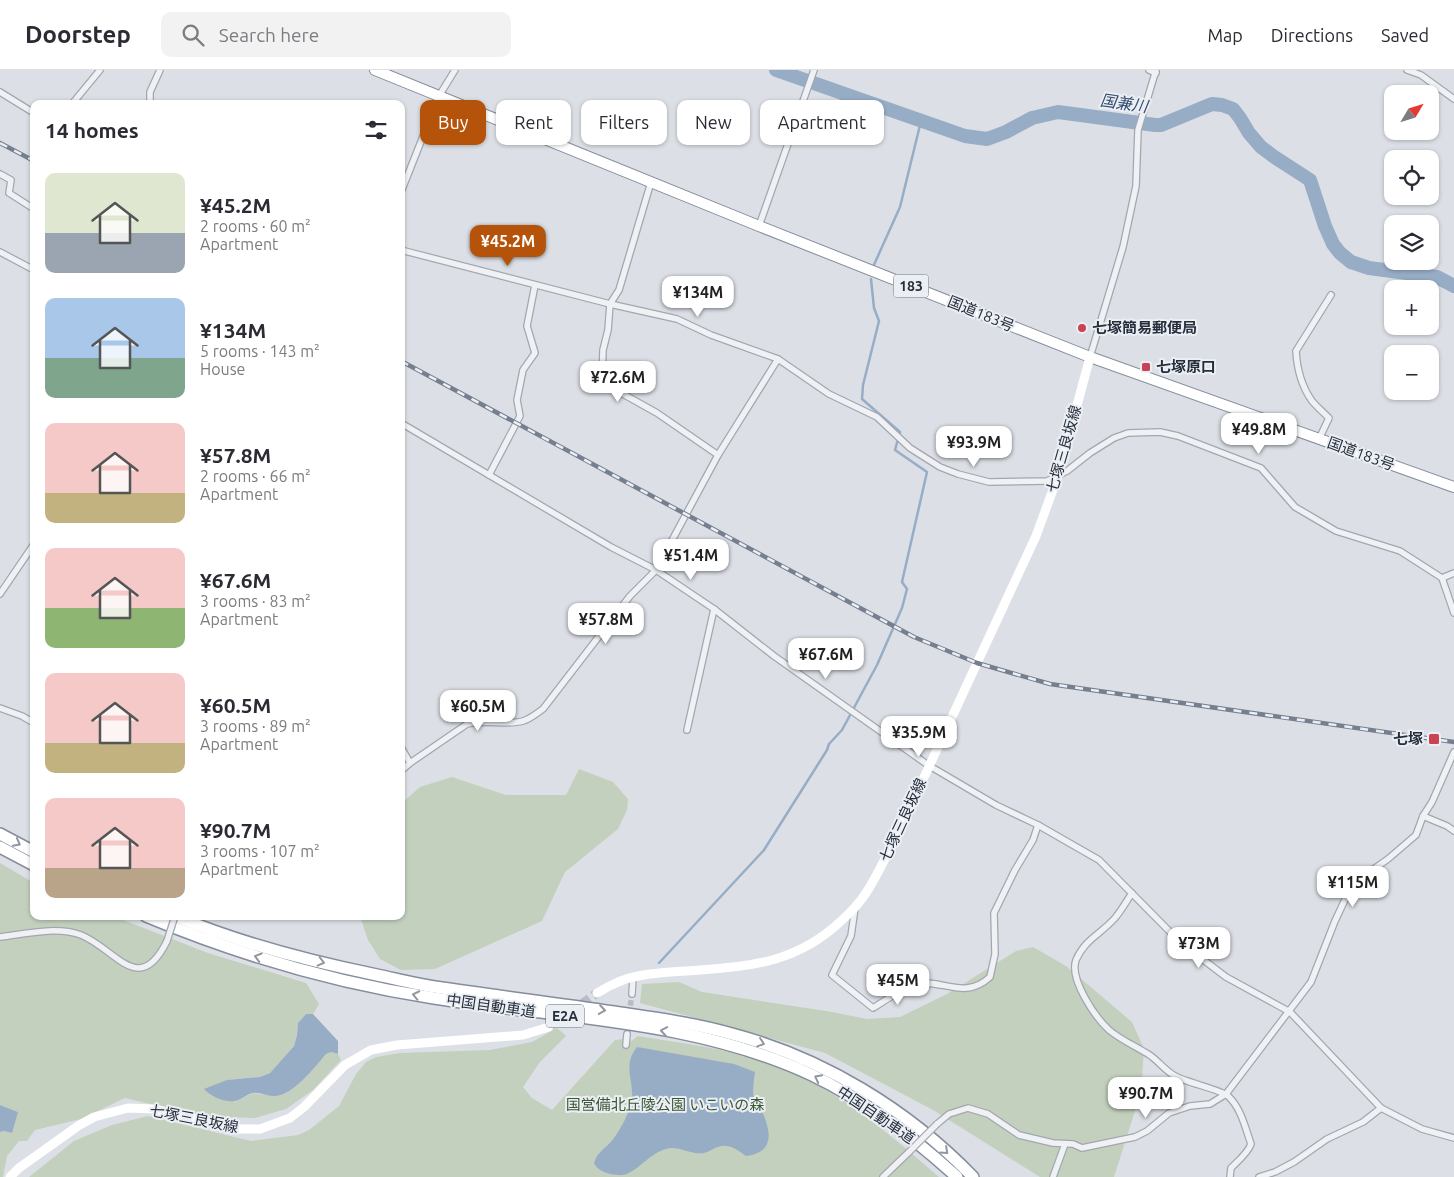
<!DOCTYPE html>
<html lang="en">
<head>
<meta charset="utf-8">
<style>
	:root { --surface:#fff; --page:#f2f2f3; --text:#2b2b33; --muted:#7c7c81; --line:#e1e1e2; --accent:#b45309 }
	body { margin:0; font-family:Ubuntu,"Noto Sans JP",sans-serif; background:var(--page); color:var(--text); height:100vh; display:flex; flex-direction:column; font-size:19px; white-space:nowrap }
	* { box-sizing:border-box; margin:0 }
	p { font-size:16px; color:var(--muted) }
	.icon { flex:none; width:28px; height:28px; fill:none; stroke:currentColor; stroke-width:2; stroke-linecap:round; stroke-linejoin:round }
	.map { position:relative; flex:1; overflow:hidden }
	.side { position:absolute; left:30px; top:30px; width:375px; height:820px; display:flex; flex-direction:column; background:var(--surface); border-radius:10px; box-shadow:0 1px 4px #0004 }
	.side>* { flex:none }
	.hud { position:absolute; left:420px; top:30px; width:475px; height:45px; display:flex; gap:10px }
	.needle { width:32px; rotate:52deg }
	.buttons { position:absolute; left:1384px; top:15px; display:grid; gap:10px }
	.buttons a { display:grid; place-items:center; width:55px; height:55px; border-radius:10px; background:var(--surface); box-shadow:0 1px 4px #0004; font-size:25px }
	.price { position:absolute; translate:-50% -42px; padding:0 11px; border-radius:10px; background:#fff; color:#222; font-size:16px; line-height:32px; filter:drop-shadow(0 1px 2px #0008) }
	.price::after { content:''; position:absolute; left:50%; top:30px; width:15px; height:11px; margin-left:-8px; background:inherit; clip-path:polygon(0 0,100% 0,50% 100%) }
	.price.on { background:var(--accent); color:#fff }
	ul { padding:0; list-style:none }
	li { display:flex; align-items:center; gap:15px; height:125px; padding:0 15px }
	li span { display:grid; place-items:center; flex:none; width:140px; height:100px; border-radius:10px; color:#555 }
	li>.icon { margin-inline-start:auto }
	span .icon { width:60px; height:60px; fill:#fffc; stroke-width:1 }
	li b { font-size:21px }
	h2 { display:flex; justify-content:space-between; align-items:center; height:60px; padding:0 15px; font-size:21px }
	.chip { padding:0 18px; border-radius:10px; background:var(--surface); box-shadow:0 1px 4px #0004; font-size:18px; line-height:45px }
	.chip.on { background:var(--accent); color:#fff }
	header { display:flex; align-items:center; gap:30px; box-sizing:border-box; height:70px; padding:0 25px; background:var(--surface); border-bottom:1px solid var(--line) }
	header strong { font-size:24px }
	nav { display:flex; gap:28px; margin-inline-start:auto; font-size:18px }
	.search { width:350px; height:45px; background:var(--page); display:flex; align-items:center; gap:12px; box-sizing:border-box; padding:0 18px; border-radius:10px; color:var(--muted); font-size:19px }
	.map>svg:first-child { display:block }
	.green { fill:#c2d0bd }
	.water { fill:#97adc6 }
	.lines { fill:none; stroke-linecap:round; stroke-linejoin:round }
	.stream { stroke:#97adc6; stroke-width:2.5 }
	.river { stroke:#97adc6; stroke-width:14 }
	.minor-tunnel { stroke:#b8bcc4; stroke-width:5.5; stroke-dasharray:5.5 3; stroke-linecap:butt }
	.secondary-tunnel { stroke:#b8bcc4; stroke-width:9; stroke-dasharray:9 4.5; stroke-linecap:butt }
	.minor-casing { stroke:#a2a7b0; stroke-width:8 }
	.trunk-casing { stroke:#848d9c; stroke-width:12 }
	.motorway-casing { stroke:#848d9c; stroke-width:14 }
	.minor { stroke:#eff1f4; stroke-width:5.5 }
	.secondary { stroke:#fff; stroke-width:9 }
	.trunk { stroke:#fff; stroke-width:10 }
	.motorway { stroke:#fff; stroke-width:11 }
	.rail-casing { stroke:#767f8f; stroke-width:4.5 }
	.rail { stroke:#ebeff4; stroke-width:2.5; stroke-dasharray:8; stroke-linecap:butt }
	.minor-bridge-casing { stroke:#a2a7b0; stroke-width:8; stroke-linecap:butt }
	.minor-bridge { stroke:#eff1f4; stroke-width:5.5 }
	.oneway { stroke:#92969e }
	.poi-dot { fill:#ca4254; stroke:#ebeff4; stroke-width:2 }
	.labels { text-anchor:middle; stroke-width:4; stroke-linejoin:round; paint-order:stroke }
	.shield { fill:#ebeff4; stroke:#616873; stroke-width:1 }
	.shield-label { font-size:14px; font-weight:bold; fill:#262e3c }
	.street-label { font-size:15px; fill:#262e3c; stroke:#ebeff4 }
	.poi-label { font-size:15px; font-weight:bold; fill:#262e3c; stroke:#ebeff4; text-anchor:start }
	.park-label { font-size:15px; fill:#3a5734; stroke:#ebeff4 }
	.water-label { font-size:16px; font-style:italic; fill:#324c6e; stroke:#ebeff4 }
</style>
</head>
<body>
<header>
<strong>Doorstep</strong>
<div class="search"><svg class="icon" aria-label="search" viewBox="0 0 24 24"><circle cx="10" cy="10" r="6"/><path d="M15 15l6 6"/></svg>Search here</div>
<nav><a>Map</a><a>Directions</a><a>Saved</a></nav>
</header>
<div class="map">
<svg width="1454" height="1107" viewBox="0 0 1454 1107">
	<rect width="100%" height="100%" fill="#dce0e6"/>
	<g class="green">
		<polygon points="579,699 613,712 628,729 627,740 618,759 565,802 542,851 435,899 401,900 380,889 368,870 360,846 401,846 401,734 420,717 452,707 506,725 566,725"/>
		<polygon points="0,793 34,813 34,846 113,846 208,883 306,913 319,934 313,944 306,944 298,953 297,965 294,976 270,1003 260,1007 227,1010 234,1032 253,1023 276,1026 304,1009 326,984 331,982 338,984 341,990 313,1020 286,1039 255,1048 201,1046 125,1028 81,1049 35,1060 27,1071 19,1071 7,1086 3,1107 0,1107 0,1062 5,1061 18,1042 0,1035"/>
		<polygon points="1033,877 1066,896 1132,952 1144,979 1141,1022 1114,1107 1040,1107 933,1040 825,983 640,933 642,914 679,912 702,922 832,942 867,949 900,947 947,924 1016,881"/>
		<path d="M557,958L566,966L540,992L523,1017L532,1028L552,1040L615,970L625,969L630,972L638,966C686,974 739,980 783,998C841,1022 892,1066 939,1107H29L74,1071L112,1055L148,1046L251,1071L298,1065L309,1060L339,1036L356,1004L366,992L376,987L400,983L490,980L532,972Z"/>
	</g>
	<g class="water">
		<path d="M306,944H313L338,971V984L331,982L326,984C315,997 294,1024 276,1026C269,1027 260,1022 253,1023C247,1024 241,1030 235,1031C225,1033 210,1026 204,1019L227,1010L260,1007L270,1003L294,976L297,965L298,953Z"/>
		<path d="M637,977L734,994L755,1002C754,1010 752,1021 754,1029C756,1035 762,1040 764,1046C773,1068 770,1083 746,1086C737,1080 729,1073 718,1077C713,1078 709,1082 704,1083C693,1085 681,1077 670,1078C652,1081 642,1097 627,1104C617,1107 598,1103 594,1093C597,1083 604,1079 611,1072C617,1065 628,1046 630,1037C638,1015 620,998 637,977Z"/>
		<polygon points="0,1035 18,1042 12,1063 5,1061 0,1062"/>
	</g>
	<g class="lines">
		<g class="stream">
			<polyline points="873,197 900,137 921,51"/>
			<polyline points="659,893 764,780 827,680 829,674 842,660 877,595 902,538 907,519 902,512 927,402 895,380 900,362 862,329 863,315 879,251 874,238 871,209"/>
		</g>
		<polyline class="river" points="776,0 965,66 987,69 1006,62 1032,48 1058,42 1155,55 1161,55 1212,34 1222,35 1233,39 1240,48 1249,63 1261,77 1273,86 1310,110 1325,156 1333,174 1340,183 1351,192 1369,198 1437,207 1454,216"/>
		<polyline class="minor-tunnel" points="629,944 632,924"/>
		<polyline class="secondary-tunnel" points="549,957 597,923"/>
		<defs>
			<g id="minor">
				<polyline points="1149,0 1156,3"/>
				<polyline points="1407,0 1421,5 1454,29"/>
				<polyline points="0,22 34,43"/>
				<polyline points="72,34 100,0"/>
				<polyline points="150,34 150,22 160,0"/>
				<polyline points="0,104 11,110 9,123 34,139"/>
				<polyline points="651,112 619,220 610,234 608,260 603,280 602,309 623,324 657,343 718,385"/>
				<polyline points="401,122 439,26 455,0"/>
				<polyline points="759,156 814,0"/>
				<polyline points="401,180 610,234 677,249 711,265 778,289 829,324 877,347 910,378 940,397 958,404 989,412 1047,411 1067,401 1090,383 1114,368 1128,363 1160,362 1178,366 1261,398 1295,437 1336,461 1400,481 1442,508 1454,543"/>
				<polyline points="0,182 34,200"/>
				<polyline points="1090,287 1123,177 1136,116 1138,60 1156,0"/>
				<polyline points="401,353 611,477 656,500 714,539 774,586 928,695 996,735 1038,755 1099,790 1180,872 1226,907 1290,942 1381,1038 1422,1059 1454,1068"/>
				<path d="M1319,369L1329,348C1324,343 1317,337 1312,331C1302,317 1297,298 1296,281L1331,225"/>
				<polyline points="489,405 520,346 517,330 523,300 535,283 527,256 535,215"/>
				<polyline points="1442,508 1454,503"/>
				<polyline points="0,524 34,474"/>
				<polyline points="0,638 22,646 34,653"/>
				<polyline points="687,660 714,539"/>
				<polyline points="401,677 410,693"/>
				<path d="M401,701L410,693L467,654C486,649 504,656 523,651C530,649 537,643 543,639L630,526L656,500L718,385L778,289"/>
				<polyline points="1423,746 1447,756 1454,761"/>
				<path d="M1132,823C1126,832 1121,841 1115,848C1101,864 1085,869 1076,890C1069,909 1095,947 1109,960C1121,970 1135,976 1148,984C1158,990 1164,1000 1175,1006C1187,1013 1220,1019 1228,1026C1241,1038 1245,1057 1251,1074C1248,1083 1238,1091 1231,1098L1230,1107"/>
				<path d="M855,838L851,866L832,905L873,938C881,933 907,916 914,914C942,908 964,931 990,907L995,884L994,843L1015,800L1033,770L1038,755"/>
				<path d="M0,867C25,864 56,856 81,865C116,879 139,928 167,871"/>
				<polyline points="632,924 633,908"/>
				<polyline points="626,975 627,964"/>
				<polyline points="937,1054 949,1044 968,1038 988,1044 1019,1065 1053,1073 1073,1074 1082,1078 1135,1067 1147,1061 1169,1043 1190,1036 1210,1034 1226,1024 1311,912 1335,851 1349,821 1358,810 1388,789 1416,765 1423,746 1432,732 1454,682"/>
				<polyline points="883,1107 909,1082"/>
				<polyline points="1053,1107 1065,1074"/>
				<polyline points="1259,1107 1275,1102 1294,1092 1327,1069 1363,1052 1381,1038"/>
			</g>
			<polyline id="trunk" points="375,0 759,156 1090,287 1454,417"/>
			<g id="motorway">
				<polyline points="0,764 34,782"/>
				<polyline points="0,777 34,795"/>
				<path d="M146,846C237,884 336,913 434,928C560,948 695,950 812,1005C866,1031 913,1067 957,1107"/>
				<path d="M175,846C239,873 308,891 377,905C396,909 416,914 435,917C495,926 555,933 614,942C654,948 693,953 732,964C823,988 908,1040 973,1107"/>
			</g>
		</defs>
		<use href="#minor" class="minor-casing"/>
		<use href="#trunk" class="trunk-casing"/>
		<use href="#motorway" class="motorway-casing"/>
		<use href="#minor" class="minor"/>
		<g class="secondary">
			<path d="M597,923C603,920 608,916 614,914C637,902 674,902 700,900C754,897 800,890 841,851C850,843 859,834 866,823C879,803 889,780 900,759L1036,466L1058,406L1090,287"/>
			<polyline points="10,1107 19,1098 78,1056 94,1047 128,1038 154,1039 240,1059 260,1059 290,1048 304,1037 345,995 371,980 397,975 523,965 549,957"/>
		</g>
		<use href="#trunk" class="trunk"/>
		<use href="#motorway" class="motorway"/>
		<defs>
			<g id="rail">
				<polyline points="0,73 34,91"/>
				<polyline points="401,291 914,567 977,593 1050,614 1454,672"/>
			</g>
		</defs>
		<use href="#rail" class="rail-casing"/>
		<use href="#rail" class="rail"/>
		<defs>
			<g id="minor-bridge">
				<polyline points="167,871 175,846"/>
				<polyline points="909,1082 937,1054"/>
			</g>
		</defs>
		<use href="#minor-bridge" class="minor-bridge-casing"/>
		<use href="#minor-bridge" class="minor-bridge"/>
	</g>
	<defs><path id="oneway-chevron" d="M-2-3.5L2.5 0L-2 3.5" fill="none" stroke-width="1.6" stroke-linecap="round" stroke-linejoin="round" transform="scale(1.25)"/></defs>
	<g class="oneway">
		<use href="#oneway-chevron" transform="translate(17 773) rotate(28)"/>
		<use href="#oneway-chevron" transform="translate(258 887) rotate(-164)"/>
		<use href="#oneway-chevron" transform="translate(321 892) rotate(14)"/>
		<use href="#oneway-chevron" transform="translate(416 925) rotate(-168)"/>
		<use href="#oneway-chevron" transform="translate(602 940) rotate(8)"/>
		<use href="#oneway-chevron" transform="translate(664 961) rotate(-170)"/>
		<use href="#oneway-chevron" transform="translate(761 973) rotate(19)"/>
		<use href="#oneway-chevron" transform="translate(818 1008) rotate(-153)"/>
		<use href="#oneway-chevron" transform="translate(945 1081) rotate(42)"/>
	</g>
	<g class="poi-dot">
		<circle cx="1082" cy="258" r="5"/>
		<rect x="1141" y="292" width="10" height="10" rx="2.5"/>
		<rect x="1428" y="663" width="12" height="12" rx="2.5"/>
	</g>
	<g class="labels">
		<g class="shield">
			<rect x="893.5" y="204.5" width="35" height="23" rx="4"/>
			<rect x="546" y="934.5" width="38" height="23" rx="4"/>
		</g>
		<g class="shield-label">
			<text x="911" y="221">183</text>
			<text x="565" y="951">E2A</text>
		</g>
		<g class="street-label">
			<text transform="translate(981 244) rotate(22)" y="5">国道183号</text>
			<text transform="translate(1064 379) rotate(-74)" y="5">七塚三良坂線</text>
			<text transform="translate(1361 384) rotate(20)" y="5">国道183号</text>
			<text transform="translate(903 750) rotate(-65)" y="5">七塚三良坂線</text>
			<text transform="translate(491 936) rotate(8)" y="5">中国自動車道</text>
			<text transform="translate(876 1045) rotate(34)" y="5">中国自動車道</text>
			<text transform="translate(194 1049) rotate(11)" y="5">七塚三良坂線</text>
		</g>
		<g class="poi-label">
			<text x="1092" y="263">七塚簡易郵便局</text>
			<text x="1156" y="302">七塚原口</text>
			<text x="1423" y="674" text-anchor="end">七塚</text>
		</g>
		<g class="park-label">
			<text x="665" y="1040">国営備北丘陵公園 いこいの森</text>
		</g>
		<g class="water-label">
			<text transform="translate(1124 33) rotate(8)" y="6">国兼川</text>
		</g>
	</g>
</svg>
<div class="buttons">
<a><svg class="needle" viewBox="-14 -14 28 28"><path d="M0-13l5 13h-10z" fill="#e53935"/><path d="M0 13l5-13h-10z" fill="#7c7c81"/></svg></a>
<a><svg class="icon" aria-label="locate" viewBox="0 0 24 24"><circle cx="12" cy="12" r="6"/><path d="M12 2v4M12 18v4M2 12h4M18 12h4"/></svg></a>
<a><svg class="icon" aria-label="layers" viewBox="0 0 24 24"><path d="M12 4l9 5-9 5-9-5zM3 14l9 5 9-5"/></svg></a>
<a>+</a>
<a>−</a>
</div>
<b class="price on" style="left:508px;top:197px">¥45.2M</b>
<b class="price" style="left:698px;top:248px">¥134M</b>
<b class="price" style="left:618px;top:333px">¥72.6M</b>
<b class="price" style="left:1259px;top:385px">¥49.8M</b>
<b class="price" style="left:974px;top:398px">¥93.9M</b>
<b class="price" style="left:691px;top:511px">¥51.4M</b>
<b class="price" style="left:606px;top:575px">¥57.8M</b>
<b class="price" style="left:826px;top:610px">¥67.6M</b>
<b class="price" style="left:478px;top:662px">¥60.5M</b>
<b class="price" style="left:919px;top:688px">¥35.9M</b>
<b class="price" style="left:1353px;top:838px">¥115M</b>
<b class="price" style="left:1199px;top:899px">¥73M</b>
<b class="price" style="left:898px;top:936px">¥45M</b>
<b class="price" style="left:1146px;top:1049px">¥90.7M</b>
<div class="hud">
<a class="chip on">Buy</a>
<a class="chip">Rent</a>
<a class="chip">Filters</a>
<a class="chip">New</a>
<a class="chip">Apartment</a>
</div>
<section class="side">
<h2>14 homes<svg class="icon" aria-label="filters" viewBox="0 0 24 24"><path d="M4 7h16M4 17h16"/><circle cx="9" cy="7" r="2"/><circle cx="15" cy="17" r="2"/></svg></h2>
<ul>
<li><span style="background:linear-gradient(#dfe7d0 60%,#9aa5b1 0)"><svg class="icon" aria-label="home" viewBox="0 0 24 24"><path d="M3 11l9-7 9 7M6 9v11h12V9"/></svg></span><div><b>¥45.2M</b><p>2 rooms · 60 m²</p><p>Apartment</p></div></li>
<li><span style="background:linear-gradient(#a9c7e8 60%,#7fa58c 0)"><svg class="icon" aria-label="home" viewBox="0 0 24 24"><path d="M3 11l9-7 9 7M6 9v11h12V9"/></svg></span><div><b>¥134M</b><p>5 rooms · 143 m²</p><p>House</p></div></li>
<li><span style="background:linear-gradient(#f6c9c9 70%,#c2b280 0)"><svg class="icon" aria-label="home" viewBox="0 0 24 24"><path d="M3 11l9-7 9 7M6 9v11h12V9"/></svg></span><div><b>¥57.8M</b><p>2 rooms · 66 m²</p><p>Apartment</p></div></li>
<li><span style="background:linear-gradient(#f6c9c9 60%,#8fb573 0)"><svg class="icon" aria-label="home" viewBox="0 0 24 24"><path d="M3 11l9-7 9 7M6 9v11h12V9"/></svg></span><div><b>¥67.6M</b><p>3 rooms · 83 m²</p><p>Apartment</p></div></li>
<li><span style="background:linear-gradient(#f6c9c9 70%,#c2b280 0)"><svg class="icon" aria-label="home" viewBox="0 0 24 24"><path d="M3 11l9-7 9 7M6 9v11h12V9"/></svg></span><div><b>¥60.5M</b><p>3 rooms · 89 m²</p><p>Apartment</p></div></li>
<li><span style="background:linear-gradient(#f6c9c9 70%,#b9a48a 0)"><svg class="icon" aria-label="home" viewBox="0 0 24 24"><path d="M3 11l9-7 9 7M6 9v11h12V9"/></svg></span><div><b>¥90.7M</b><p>3 rooms · 107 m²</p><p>Apartment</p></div></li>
</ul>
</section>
</div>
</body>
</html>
